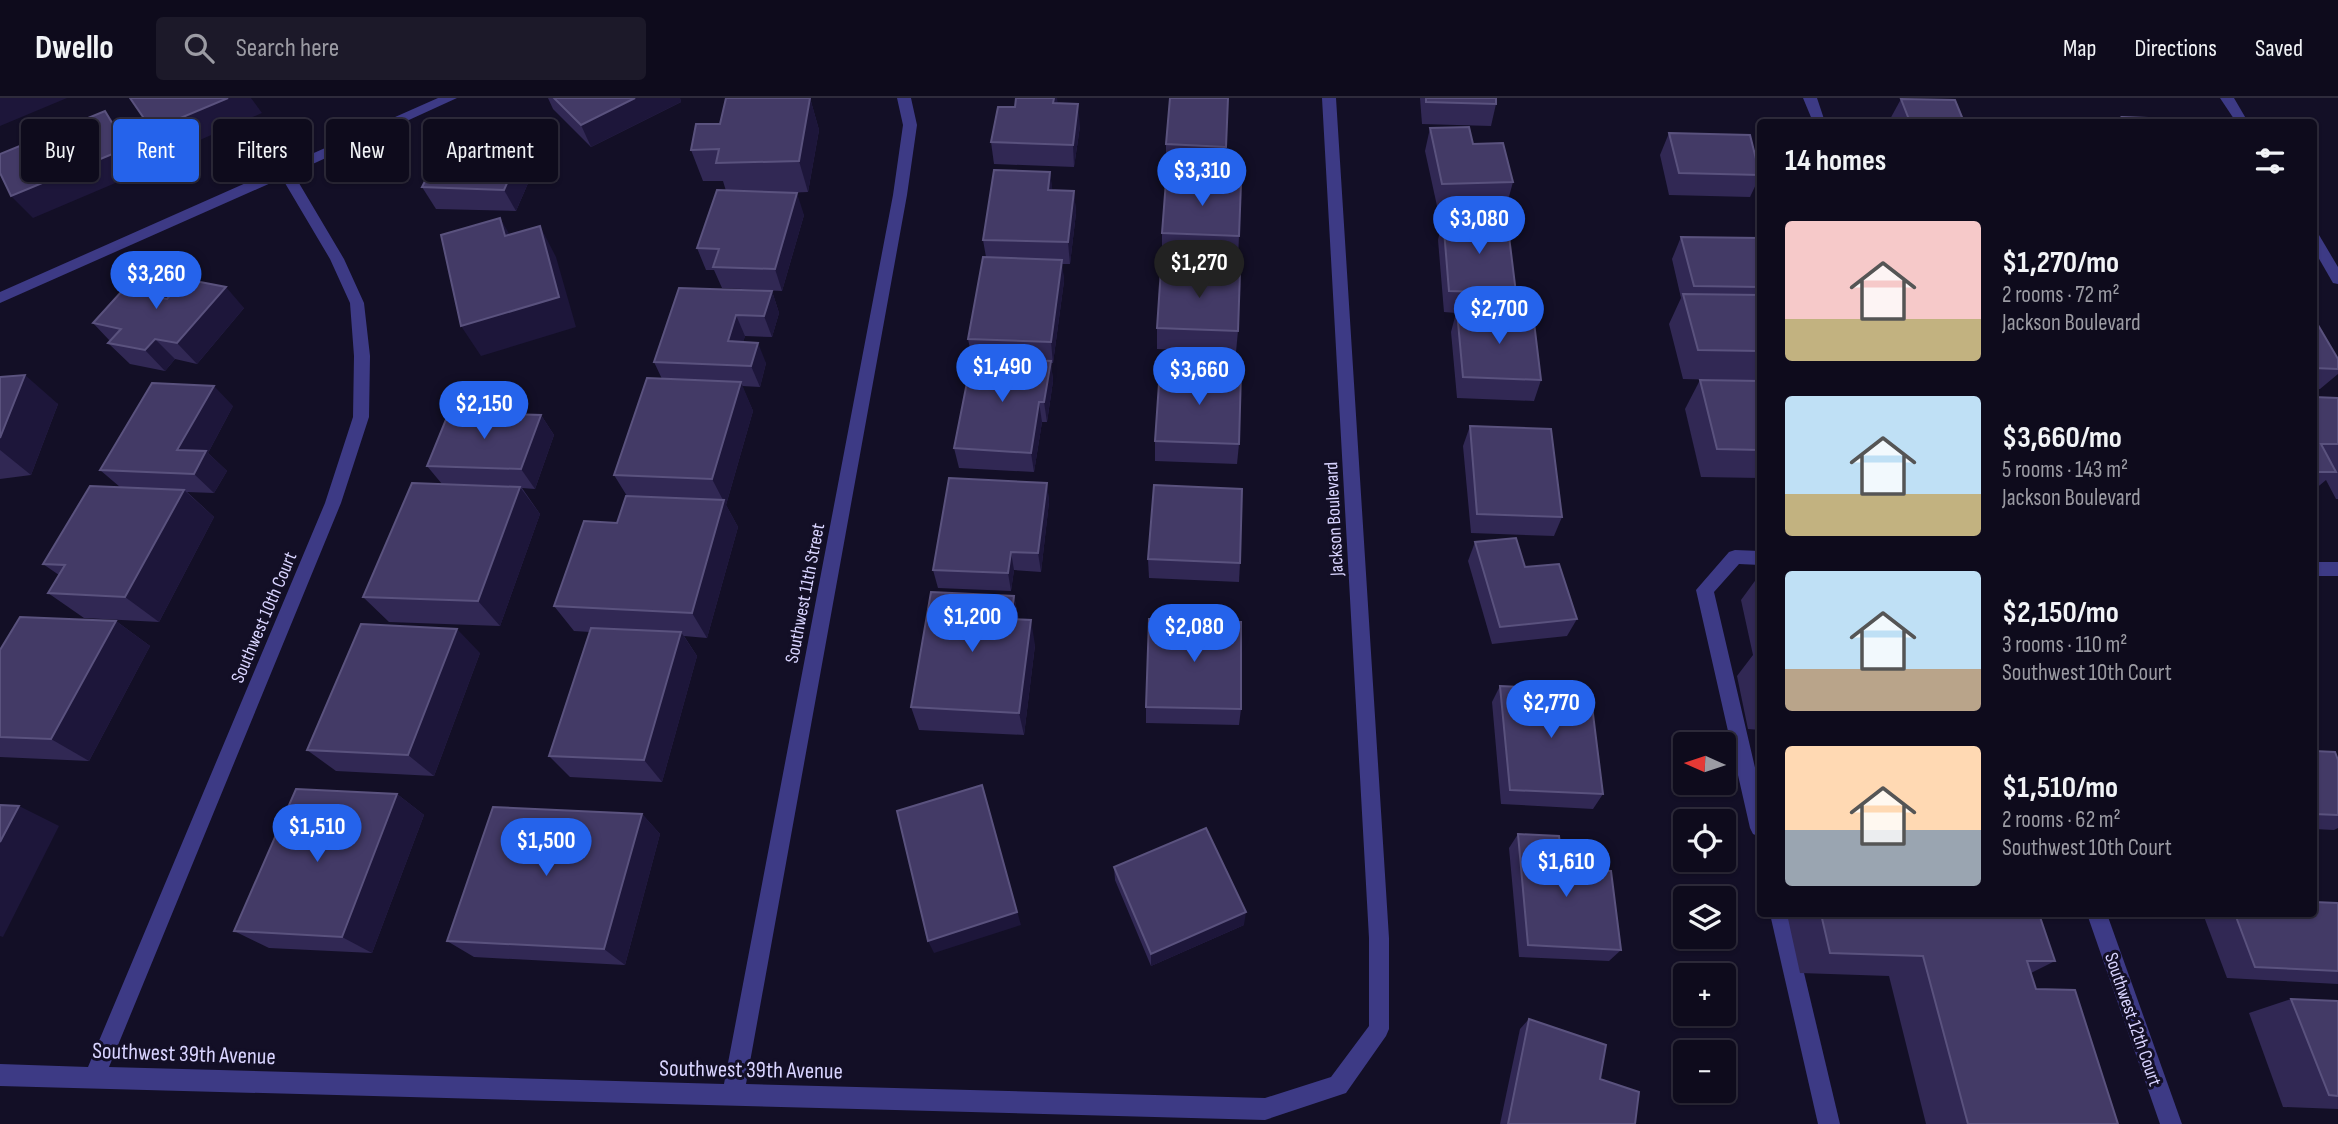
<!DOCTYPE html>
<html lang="en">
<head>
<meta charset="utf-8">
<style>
	:root { --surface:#0e0b1c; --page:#1c1929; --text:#f1f3f6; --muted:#9b9ba3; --line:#2e2b3b; --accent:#2563eb }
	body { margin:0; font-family:"Sofia Sans Condensed",sans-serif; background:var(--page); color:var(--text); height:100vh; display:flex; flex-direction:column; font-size:26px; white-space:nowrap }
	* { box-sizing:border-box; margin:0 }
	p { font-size:23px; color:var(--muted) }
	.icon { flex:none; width:38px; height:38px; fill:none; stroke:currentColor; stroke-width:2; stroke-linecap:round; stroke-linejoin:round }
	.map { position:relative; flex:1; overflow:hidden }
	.drawer { position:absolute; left:1757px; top:21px; width:560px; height:798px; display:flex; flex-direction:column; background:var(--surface); border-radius:7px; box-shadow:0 2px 5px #0004,0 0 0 2px var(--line) }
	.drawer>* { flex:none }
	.hud { position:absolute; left:21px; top:21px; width:665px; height:63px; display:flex; gap:14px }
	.needle { width:46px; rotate:273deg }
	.tools { position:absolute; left:1673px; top:634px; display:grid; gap:14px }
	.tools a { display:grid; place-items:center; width:63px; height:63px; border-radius:7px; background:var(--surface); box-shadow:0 2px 5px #0004,0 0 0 2px var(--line); font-size:35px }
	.price { position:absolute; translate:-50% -60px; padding:0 16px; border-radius:24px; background:var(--accent); color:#fff; font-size:23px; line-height:46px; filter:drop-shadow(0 2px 4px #0008) }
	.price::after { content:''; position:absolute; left:50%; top:42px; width:21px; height:16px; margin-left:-10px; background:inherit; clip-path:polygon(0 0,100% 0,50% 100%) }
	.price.active { background:#222; color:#fff }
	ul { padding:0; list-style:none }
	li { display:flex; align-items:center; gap:21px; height:175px; padding:0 28px }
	li span { display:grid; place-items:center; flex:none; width:196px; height:140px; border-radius:7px; color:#555 }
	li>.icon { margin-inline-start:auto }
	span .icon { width:84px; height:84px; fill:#fffc; stroke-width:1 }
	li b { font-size:30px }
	h2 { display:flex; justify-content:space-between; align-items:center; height:84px; padding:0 28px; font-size:30px }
	.chip { padding:0 24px; border-radius:7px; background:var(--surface); box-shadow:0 2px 5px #0004,0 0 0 2px var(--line); font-size:24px; line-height:63px }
	.chip.active { background:var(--accent); color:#fff }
	header { display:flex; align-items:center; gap:42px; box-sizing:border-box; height:98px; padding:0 35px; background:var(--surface); border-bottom:2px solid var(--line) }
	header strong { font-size:33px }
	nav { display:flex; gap:38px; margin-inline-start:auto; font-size:24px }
	.search { width:490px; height:63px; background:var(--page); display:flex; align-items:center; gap:18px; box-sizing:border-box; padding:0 24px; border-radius:7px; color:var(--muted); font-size:26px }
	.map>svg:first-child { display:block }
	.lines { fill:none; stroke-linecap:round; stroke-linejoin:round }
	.lane { fill:#3d3a85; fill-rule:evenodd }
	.street { fill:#3d3a85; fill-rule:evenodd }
	.wall { fill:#312854 }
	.shaded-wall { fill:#1d163a }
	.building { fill:#433a66; stroke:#5a527e; stroke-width:2 }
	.labels { text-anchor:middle; stroke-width:6; stroke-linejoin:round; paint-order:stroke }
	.street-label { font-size:19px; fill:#d9d4ff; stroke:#130f26 }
	.near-street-label { font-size:23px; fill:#d9d4ff; stroke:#130f26 }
</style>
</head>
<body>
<header>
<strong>Dwello</strong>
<div class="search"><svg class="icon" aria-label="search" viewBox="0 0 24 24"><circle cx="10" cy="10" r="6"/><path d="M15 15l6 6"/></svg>Search here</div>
<nav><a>Map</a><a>Directions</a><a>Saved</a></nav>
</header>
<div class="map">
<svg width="2338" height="1026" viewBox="0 0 2338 1026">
	<rect width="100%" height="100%" fill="#130f26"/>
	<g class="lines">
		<g class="lane">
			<polygon points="1735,452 1760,453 1760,467 1739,466 1714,494 1760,691 1760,739 1753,736 1750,730 1696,492 1729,454"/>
			<polygon points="1770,816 1790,816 1840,1026 1818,1026"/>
		</g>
		<g class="street">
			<polygon points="438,0 457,0 293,75 344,161 364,205 370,258 369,319 341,405 109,969 724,986 893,97 903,27 897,0 911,0 917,27 907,97 746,986 1265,1000 1331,979 1369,928 1369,840 1322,0 1336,0 1389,840 1389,931 1386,938 1346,995 1265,1022 0,988 0,966 88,969 325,405 353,319 354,258 350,205 330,161 282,80 0,205 0,194"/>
			<polygon points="1803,0 1817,0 1825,24 1813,24"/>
			<polygon points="2220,0 2234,0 2248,24 2236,24"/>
			<polygon points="2314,136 2319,137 2338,169 2338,186 2333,185 2314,152"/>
			<rect x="2314" y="464" width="24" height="14"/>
			<polygon points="2087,816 2107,816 2182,1026 2160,1026"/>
		</g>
	</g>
	<g class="wall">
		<polygon points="548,0 680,0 681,4 591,49 553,11"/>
		<polygon points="726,0 810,0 819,32 808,94 784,95 804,117 782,193 722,190 714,172 706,172 697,150 726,93 723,83 703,83 691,52 720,26"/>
		<polygon points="1228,0 1225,71 1166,69 1166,46"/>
		<polygon points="1420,0 1496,0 1496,6 1491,28 1422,26"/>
		<polygon points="1901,1 1964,24 1889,24 1889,23"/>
		<polygon points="1058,5 1080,28 1074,69 994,66 991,44 1015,9"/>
		<polygon points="2122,19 2202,24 2118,24"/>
		<polygon points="534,24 545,46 516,113 436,111 422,89"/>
		<polygon points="1430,30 1473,46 1513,84 1507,106 1437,108 1425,53"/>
		<polygon points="1669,35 1760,74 1760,78 1750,99 1669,97 1660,57"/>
		<polygon points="1050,74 1052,92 1074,93 1076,115 1070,166 1062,166 1064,183 1053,265 1051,265 1053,283 1047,324 1042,324 1034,374 959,370 954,350 972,260 968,241 986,159 983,142"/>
		<polygon points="1443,120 1516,195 1510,215 1541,282 1534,303 1457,300 1451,234 1456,215 1444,214 1438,142"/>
		<polygon points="1162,135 1239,138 1238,160 1162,157"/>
		<polygon points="1681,139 1760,140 1760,283 1683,281 1669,226 1681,200 1672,161"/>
		<polygon points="178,189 244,210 197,266 175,261 165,273 130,266 108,245 110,243 93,225"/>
		<polygon points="772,193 779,215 772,239 745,238 743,244 766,265 760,289 742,288 753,313 726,407 738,429 707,540 684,538 697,558 662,684 570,679 549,658 590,534 574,533 554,508 617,425 627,398 614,377 662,281 654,264"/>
		<polygon points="2314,227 2338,261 2338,276 2320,291 2314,291"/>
		<polygon points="1157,230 1238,233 1236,254 1157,251"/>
		<polygon points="0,279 58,306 31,377 0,381"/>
		<polygon points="1700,282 1760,283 1760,380 1701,379 1685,311"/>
		<polygon points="2314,299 2338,300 2338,401 2336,401 2326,382 2314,392"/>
		<polygon points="233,308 208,355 227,373 214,395 187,394 214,419 159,524 84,520 48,495 59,477 43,466 120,389 100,372"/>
		<polygon points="541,317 554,337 535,391 522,390 540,416 500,528 389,524 363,499 442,386 427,368"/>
		<polygon points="1470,328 1562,419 1554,438 1471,435 1463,348"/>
		<polygon points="1155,343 1239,346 1237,366 1155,363"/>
		<polygon points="1047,385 1049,404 1041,474 1014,472 1011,493 938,490 933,472"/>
		<polygon points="1475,444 1525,469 1577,521 1567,538 1492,546 1468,463"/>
		<polygon points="1148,461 1240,465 1239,484 1149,480"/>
		<polygon points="1760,476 1760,632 1748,631 1737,578 1753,557 1741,502"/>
		<polygon points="1014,498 1019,522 1035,547 1024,637 919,632 911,609"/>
		<polygon points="116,523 150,548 89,663 0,659 0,552"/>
		<polygon points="480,555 434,678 336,673 307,652"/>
		<polygon points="1500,588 1603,696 1593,711 1501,706 1492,604"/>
		<polygon points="1146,609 1241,611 1239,627 1146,625"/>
		<polygon points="2314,653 2338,662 2338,730 2334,732 2314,731"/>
		<polygon points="1760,666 1760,685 1757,670"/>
		<polygon points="397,696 424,717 372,855 269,850 234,833"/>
		<polygon points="642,716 660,736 625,867 474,859 447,843"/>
		<polygon points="1518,736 1563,770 1621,852 1609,863 1519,859 1509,750"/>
		<polygon points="1114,769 1244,827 1151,868 1115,782"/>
		<polygon points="2338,805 2338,886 2227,880 2203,816 2314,816"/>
		<polygon points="1787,816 2039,816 2055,863 2031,875 2036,891 2118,1026 1926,1026 1889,878 1800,875"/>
		<polygon points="2291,901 2338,903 2338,1011 2283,1009 2249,915"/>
		<polygon points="1529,921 1600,981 1635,1026 1500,1026 1520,931"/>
	</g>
	<g class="shaded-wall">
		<polygon points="0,0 67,0 0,28"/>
		<polygon points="228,0 251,0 262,15 170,55 152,32"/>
		<polygon points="635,0 680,0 681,4 591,49 581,27"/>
		<polygon points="810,0 819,32 808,94 799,63"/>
		<polygon points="1054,0 1057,0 1058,6 1053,5"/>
		<polygon points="1078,6 1080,28 1074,69 1073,47"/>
		<polygon points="105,13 123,36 146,72 33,120 11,98"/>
		<polygon points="534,24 545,46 516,113 504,92"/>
		<polygon points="1050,74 1053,96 1048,92"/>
		<polygon points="1074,93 1076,115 1070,166 1068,144"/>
		<polygon points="797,95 804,117 782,193 775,171"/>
		<polygon points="500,120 518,151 505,138"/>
		<polygon points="540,128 556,159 576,229 481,258 461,228"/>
		<polygon points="1062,162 1064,183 1053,265 1051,244"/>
		<polygon points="169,179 188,200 171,220 151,198"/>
		<polygon points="226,189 244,210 197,266 177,245"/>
		<polygon points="772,193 779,215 772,239 764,218"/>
		<polygon points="736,217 745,238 737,264 728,243"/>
		<polygon points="155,241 175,261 165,273 145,252"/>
		<polygon points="758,245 766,265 760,289 751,268"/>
		<polygon points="1051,263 1053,283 1047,324 1044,304"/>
		<polygon points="25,277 58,306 31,377 0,352 0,340"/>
		<polygon points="741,284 753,313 726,407 738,429 707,540 692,515 724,404 712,381"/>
		<polygon points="214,288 233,308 208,355 227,373 214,395 194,376 177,352"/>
		<polygon points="1039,304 1042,324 1034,374 1031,355"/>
		<polygon points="541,317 554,337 535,391 521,371"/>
		<polygon points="1047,385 1049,404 1041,474 1038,455"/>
		<polygon points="520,389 540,416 500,528 478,503"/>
		<polygon points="184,392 214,419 159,524 125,499"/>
		<polygon points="1011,454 1014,472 1011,493 1008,475"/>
		<polygon points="1014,498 1019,523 1011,521"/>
		<polygon points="1031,522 1035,547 1024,637 1019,615"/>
		<polygon points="116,523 150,548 89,663 51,641"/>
		<polygon points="457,531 480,555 434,678 408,657"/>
		<polygon points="681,534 697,558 662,684 644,662"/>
		<polygon points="397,696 424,717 372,855 342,839"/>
		<polygon points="986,702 1021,827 934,855 928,843"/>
		<polygon points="19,708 59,728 3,839 0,838 0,744"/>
		<polygon points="642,716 660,736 625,867 604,851"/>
		<polygon points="1246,814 1244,827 1151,868 1151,856"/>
	</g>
	<g class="building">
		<polygon points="130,0 228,0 152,32"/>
		<polygon points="554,0 635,0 581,27"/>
		<polygon points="726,0 810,0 799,63 716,65 719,51 691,52 696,26 720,26"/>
		<polygon points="1016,0 1054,0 1053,5 1078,6 1073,47 991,44 998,9 1015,9"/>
		<polygon points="1170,0 1228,0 1226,49 1166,46"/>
		<polygon points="1426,0 1496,0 1496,6 1426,4"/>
		<polygon points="1901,1 1955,2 1964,24 1910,24"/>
		<polygon points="105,13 127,50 11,98 0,75 0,56"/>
		<polygon points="2122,19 2201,22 2202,24 2125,24"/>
		<polygon points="456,22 534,24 504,92 422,89"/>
		<polygon points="1469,29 1473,46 1503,45 1513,84 1442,86 1430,30"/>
		<polygon points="1669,35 1750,37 1760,77 1679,75"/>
		<polygon points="994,72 1050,74 1048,92 1074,93 1068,144 983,142"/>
		<polygon points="1166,83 1241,85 1239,138 1162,135"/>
		<polygon points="717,92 797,95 775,171 713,169 719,151 697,150"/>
		<polygon points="500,120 505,138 540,128 559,199 461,228 441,137"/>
		<polygon points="1443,120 1507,122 1516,195 1449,193"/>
		<polygon points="1681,139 1760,140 1760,189 1694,188"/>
		<polygon points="983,159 1062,162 1051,244 968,241"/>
		<polygon points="1161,171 1240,174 1238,233 1157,230"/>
		<polygon points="140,173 169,179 151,198 167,201 185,181 226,189 177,245 155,241 145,252 108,245 121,231 93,225"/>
		<polygon points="679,190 772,193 764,218 736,217 728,243 758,245 751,268 654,264"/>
		<polygon points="1683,196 1760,197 1760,253 1698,252"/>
		<polygon points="1457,213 1533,216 1541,282 1463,279"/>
		<polygon points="2314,227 2318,227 2338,261 2338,271 2314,270"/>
		<polygon points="972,259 1051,263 1044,304 1039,304 1031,355 954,350"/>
		<polygon points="1160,271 1241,274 1239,346 1155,343"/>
		<polygon points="25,277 0,340 0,279"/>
		<polygon points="647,280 741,284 712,381 614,377"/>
		<polygon points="1700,282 1760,283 1760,352 1717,351"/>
		<polygon points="152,285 214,288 177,352 206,353 194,376 100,372"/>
		<polygon points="2314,299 2338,300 2338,346 2321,346 2336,374 2314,374"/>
		<polygon points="449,314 541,317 521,371 427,368"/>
		<polygon points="1470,328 1551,331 1562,419 1477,416"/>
		<polygon points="949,380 1047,385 1038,455 1011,454 1008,475 933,472"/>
		<polygon points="412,385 520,389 478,503 363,499"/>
		<polygon points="1154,387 1242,391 1240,465 1148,461"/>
		<polygon points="90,388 184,392 125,499 48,495 65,467 43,466"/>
		<polygon points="626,398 724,402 692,515 554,508 584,423 617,425"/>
		<polygon points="1516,440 1525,469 1559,466 1577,521 1500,529 1475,444"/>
		<polygon points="931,494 1014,498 1011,521 1031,522 1019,615 911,609"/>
		<polygon points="20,519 116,523 51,641 0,639 0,552"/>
		<polygon points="1149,521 1241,524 1241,611 1146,609"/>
		<polygon points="361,526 457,531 408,657 307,652"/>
		<polygon points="591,530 681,534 644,662 549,658"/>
		<polygon points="1500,588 1590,592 1603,696 1510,692"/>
		<polygon points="2314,653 2335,654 2338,662 2338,717 2314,716"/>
		<polygon points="982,687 1017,814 928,843 897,713"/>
		<polygon points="296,691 397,696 342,839 234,833"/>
		<polygon points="0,707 19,708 0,744"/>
		<polygon points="493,709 642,716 604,851 447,843"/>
		<polygon points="1206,730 1246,814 1151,856 1114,769"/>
		<polygon points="1518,736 1559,738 1563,770 1611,773 1621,852 1528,847"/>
		<polygon points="2314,804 2338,805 2338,873 2255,869 2235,816 2314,816"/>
		<polygon points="1821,816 2039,816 2055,863 2027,863 2036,891 2075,892 2118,1026 1968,1026 1923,858 1830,855"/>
		<polygon points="2291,901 2338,903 2338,998 2329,997"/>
		<polygon points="1529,921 1606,947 1600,981 1639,994 1635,1026 1508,1026"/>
	</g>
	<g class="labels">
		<g class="street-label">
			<text transform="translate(1333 421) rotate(-93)" y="7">Jackson Boulevard</text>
			<text transform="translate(804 495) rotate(-79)" y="7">Southwest 11th Street</text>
			<text transform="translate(263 519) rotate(-67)" y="7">Southwest 10th Court</text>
			<text transform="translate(2134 921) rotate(71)" y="7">Southwest 12th Court</text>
		</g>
		<g class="near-street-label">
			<text transform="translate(184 955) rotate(2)" y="8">Southwest 39th Avenue</text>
			<text transform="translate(751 971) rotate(1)" y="8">Southwest 39th Avenue</text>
		</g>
	</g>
</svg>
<div class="tools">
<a><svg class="needle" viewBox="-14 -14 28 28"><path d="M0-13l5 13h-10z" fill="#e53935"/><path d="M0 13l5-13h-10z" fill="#9b9ba3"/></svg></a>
<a><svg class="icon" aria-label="locate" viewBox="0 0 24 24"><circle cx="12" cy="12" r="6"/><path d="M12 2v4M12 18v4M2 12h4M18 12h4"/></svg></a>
<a><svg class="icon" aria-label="layers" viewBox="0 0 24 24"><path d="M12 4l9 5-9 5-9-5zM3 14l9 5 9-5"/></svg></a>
<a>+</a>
<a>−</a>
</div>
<b class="price" style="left:1202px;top:110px">$3,310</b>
<b class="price" style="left:1479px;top:158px">$3,080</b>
<b class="price active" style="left:1199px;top:202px">$1,270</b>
<b class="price" style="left:156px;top:213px">$3,260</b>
<b class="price" style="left:1499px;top:248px">$2,700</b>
<b class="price" style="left:1002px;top:306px">$1,490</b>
<b class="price" style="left:1199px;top:309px">$3,660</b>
<b class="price" style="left:484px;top:343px">$2,150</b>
<b class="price" style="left:972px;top:556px">$1,200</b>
<b class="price" style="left:1194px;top:566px">$2,080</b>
<b class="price" style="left:1551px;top:642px">$2,770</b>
<b class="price" style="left:317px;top:766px">$1,510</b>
<b class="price" style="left:546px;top:780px">$1,500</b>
<b class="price" style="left:1566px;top:801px">$1,610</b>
<div class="hud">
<a class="chip">Buy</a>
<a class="chip active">Rent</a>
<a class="chip">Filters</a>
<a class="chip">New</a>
<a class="chip">Apartment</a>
</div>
<section class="drawer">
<h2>14 homes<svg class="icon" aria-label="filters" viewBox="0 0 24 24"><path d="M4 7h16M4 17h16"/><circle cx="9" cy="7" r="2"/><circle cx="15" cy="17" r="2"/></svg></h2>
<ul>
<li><span style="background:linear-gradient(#f6c9c9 70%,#c2b280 0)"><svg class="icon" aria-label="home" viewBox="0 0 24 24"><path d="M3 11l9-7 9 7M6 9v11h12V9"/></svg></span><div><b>$1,270/mo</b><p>2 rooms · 72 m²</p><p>Jackson Boulevard</p></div></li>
<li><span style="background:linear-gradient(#bfe0f5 70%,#c2b280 0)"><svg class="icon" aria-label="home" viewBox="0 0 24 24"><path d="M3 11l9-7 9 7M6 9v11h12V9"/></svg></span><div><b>$3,660/mo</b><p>5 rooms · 143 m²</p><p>Jackson Boulevard</p></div></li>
<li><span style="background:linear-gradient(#bfe0f5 70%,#b9a48a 0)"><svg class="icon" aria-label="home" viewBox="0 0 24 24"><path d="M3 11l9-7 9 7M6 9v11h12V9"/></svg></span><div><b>$2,150/mo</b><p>3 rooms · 110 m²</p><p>Southwest 10th Court</p></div></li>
<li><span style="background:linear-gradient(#ffd9b3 60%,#9aa5b1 0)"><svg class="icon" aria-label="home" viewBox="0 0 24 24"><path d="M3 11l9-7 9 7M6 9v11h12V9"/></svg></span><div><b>$1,510/mo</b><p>2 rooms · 62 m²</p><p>Southwest 10th Court</p></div></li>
</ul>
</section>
</div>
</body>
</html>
